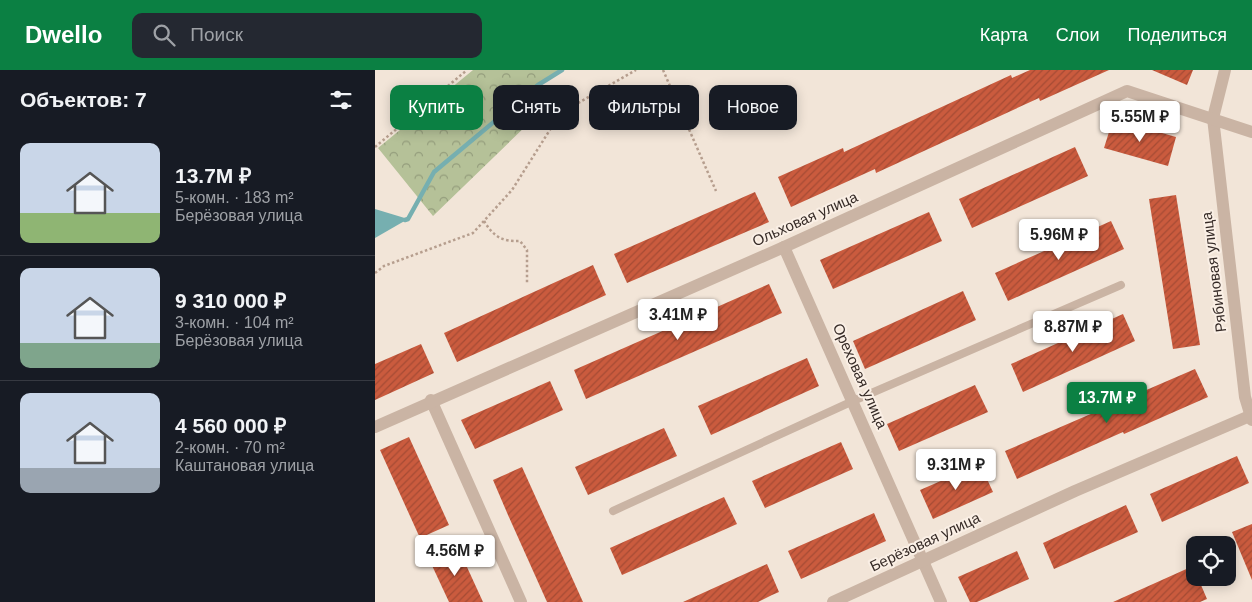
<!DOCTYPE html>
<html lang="ru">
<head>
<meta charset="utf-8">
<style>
	:root { --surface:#171b24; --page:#242831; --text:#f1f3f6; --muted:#9ea1a6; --line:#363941; --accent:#0b8043 }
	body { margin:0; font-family:Helvetica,sans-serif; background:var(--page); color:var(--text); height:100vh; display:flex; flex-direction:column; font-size:19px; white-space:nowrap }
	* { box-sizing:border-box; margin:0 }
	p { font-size:16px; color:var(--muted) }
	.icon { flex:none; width:28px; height:28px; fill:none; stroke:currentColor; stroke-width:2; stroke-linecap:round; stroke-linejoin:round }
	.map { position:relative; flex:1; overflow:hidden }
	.details { display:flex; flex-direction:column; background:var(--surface); width:375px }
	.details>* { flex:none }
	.top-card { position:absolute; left:15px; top:15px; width:475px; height:45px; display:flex; gap:10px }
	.fabs { position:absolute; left:811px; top:466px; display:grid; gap:10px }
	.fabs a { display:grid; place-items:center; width:50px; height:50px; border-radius:10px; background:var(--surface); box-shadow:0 2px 12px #0003; font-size:25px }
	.price { position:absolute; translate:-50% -42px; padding:0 11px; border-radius:5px; background:#fff; color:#222; font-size:16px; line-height:32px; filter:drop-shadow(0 1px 2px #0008) }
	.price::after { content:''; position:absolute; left:50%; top:30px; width:15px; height:11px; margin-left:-8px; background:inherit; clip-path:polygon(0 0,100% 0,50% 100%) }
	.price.active { background:var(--accent); color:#fff }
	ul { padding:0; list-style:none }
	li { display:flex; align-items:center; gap:15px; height:125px; padding:0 20px }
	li+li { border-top:1px solid var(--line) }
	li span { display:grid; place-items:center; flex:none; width:140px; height:100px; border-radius:10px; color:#555 }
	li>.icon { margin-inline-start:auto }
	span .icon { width:60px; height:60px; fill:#fffc; stroke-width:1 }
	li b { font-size:21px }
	h2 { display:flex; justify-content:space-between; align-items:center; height:60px; padding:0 20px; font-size:21px }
	.chip { padding:0 18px; border-radius:10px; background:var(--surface); box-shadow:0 2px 12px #0003; font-size:18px; line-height:45px }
	.chip.active { background:var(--accent); color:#fff }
	header { display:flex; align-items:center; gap:30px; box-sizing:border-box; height:70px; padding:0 25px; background:var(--accent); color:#fff }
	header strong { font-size:24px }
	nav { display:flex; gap:28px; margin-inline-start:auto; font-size:18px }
	.search { width:350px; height:45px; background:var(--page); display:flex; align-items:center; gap:12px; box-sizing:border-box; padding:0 18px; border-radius:10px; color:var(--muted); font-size:19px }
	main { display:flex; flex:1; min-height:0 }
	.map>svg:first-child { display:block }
	.forest { fill:url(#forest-crowns) }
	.water { fill:#76afb0 }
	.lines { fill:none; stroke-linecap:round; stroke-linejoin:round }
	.stream { stroke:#76afb0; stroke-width:4.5 }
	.building { fill:url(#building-hatch) }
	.path { stroke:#b69e8e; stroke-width:2.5; stroke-dasharray:2.5 2.5; stroke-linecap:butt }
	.lane { stroke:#cab4a4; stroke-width:8 }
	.street { stroke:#cab4a4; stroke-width:12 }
	.labels { text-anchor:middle; stroke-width:4; stroke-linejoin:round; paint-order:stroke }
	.street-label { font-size:15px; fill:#352a26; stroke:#faefe5 }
</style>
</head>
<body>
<header>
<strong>Dwello</strong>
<div class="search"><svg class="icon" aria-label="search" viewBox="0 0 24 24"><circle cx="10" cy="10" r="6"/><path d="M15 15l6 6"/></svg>Поиск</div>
<nav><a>Карта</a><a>Слои</a><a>Поделиться</a></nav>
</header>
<main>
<section class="details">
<h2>Объектов: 7<svg class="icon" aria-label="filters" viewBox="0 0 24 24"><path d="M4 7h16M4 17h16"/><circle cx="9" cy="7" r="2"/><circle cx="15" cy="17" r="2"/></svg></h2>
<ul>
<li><span style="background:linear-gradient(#c9d6e8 70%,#8fb573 0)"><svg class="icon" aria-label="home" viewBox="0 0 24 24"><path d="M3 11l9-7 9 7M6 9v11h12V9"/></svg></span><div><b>13.7M ₽</b><p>5-комн. · 183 m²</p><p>Берёзовая улица</p></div></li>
<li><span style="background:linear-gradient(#c9d6e8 75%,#7fa58c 0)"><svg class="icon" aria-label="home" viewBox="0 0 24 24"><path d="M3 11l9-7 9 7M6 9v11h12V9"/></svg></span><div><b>9 310 000 ₽</b><p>3-комн. · 104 m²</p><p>Берёзовая улица</p></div></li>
<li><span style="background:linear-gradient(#c9d6e8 75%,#9aa5b1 0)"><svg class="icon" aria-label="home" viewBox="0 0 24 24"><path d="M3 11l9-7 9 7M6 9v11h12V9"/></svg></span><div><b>4 560 000 ₽</b><p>2-комн. · 70 m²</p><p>Каштановая улица</p></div></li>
</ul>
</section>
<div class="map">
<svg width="877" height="532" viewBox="0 0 877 532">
	<defs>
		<pattern id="forest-crowns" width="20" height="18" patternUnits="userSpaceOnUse" patternTransform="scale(1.25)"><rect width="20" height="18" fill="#b5c198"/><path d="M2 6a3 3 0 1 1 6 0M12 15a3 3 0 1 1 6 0" fill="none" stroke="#949d7c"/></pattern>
		<pattern id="building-hatch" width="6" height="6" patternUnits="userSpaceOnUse" patternTransform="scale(1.25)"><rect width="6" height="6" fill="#ca5b3e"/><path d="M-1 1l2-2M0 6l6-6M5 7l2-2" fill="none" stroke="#a54b34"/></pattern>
	</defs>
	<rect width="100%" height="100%" fill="#f2e5d8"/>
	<polygon class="forest" points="98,0 186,0 148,28 155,52 58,146 3,78"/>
	<polygon class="water" points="0,139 33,149 0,168"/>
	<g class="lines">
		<polyline class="stream" points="30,150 33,149 59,102 163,15 187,0"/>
	</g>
	<g class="building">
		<polygon points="655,0 734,0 665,31 664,28 501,103 500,99 416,137 403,107 468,78 469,82 636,5 637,8"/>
		<polygon points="777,0 818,0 812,15"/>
		<polygon points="738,49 801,67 793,96 729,78"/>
		<polygon points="700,77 713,106 597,158 584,129"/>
		<polygon points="380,122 394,152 252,213 239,184"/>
		<polygon points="801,125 825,275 798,279 774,129"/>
		<polygon points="554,142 567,171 458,219 445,190"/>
		<polygon points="736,151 749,179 633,231 620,203"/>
		<polygon points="218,195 231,225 82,292 69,263"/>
		<polygon points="394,214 407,243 211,329 199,300"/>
		<polygon points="588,221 601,250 490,299 478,271"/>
		<polygon points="748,244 760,271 648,322 636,294"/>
		<polygon points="46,274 59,303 0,330 0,294"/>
		<polygon points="432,288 444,316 336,365 323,336"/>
		<polygon points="820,299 833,327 749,364 748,362 642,409 630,381"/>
		<polygon points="175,311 188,340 100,379 86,350"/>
		<polygon points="600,315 613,342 524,381 512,354"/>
		<polygon points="289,358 302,386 213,425 200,397"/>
		<polygon points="34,367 74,455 45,468 5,380"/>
		<polygon points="466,372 478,399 390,438 377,411"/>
		<polygon points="862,386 874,413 787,452 775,424"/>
		<polygon points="605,394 618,422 558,449 545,420"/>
		<polygon points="147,397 208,532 172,532 133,445 118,410"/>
		<polygon points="349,427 362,454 247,505 235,478"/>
		<polygon points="751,435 763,462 679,499 668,473"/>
		<polygon points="499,443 511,471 426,509 413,481"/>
		<polygon points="877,454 877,510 857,462"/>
		<polygon points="82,477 86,484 108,532 74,532 54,489"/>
		<polygon points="642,481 654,509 602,532 595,532 583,507"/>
		<polygon points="392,494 404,522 397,525 383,532 308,532"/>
		<polygon points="818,496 820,508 823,508 832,529 825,532 738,532"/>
	</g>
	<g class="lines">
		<g class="path">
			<polyline points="288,0 341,121"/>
			<polyline points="0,77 92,0"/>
			<path d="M109,151C118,166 127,172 145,171L152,180V213"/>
			<polyline points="0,203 9,196 98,163 137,120 183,47 198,36 261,0"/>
		</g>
		<polyline class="lane" points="238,441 478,331 746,215"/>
		<g class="street">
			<polyline points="850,0 838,48 870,327 877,350"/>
			<polyline points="409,177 566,532"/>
			<polyline points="56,330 146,532"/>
			<polyline points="0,357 409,177 752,21 877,62"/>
			<polyline points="458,532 700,421 877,345"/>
		</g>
	</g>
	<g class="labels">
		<g class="street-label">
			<text transform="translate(430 149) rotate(-24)" y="5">Ольховая улица</text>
			<text transform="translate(839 202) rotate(-97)" y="5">Рябиновая улица</text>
			<text transform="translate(485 306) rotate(66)" y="5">Ореховая улица</text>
			<text transform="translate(550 472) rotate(-25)" y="5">Берёзовая улица</text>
		</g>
	</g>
</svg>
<div class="fabs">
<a><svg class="icon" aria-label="locate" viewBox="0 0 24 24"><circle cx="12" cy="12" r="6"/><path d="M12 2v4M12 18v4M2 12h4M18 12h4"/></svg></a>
</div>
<b class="price" style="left:765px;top:73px">5.55M ₽</b>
<b class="price" style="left:684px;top:191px">5.96M ₽</b>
<b class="price" style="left:303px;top:271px">3.41M ₽</b>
<b class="price" style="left:698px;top:283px">8.87M ₽</b>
<b class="price active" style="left:732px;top:354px">13.7M ₽</b>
<b class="price" style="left:581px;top:421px">9.31M ₽</b>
<b class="price" style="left:80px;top:507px">4.56M ₽</b>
<div class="top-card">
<a class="chip active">Купить</a>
<a class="chip">Снять</a>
<a class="chip">Фильтры</a>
<a class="chip">Новое</a>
</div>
</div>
</main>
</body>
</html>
